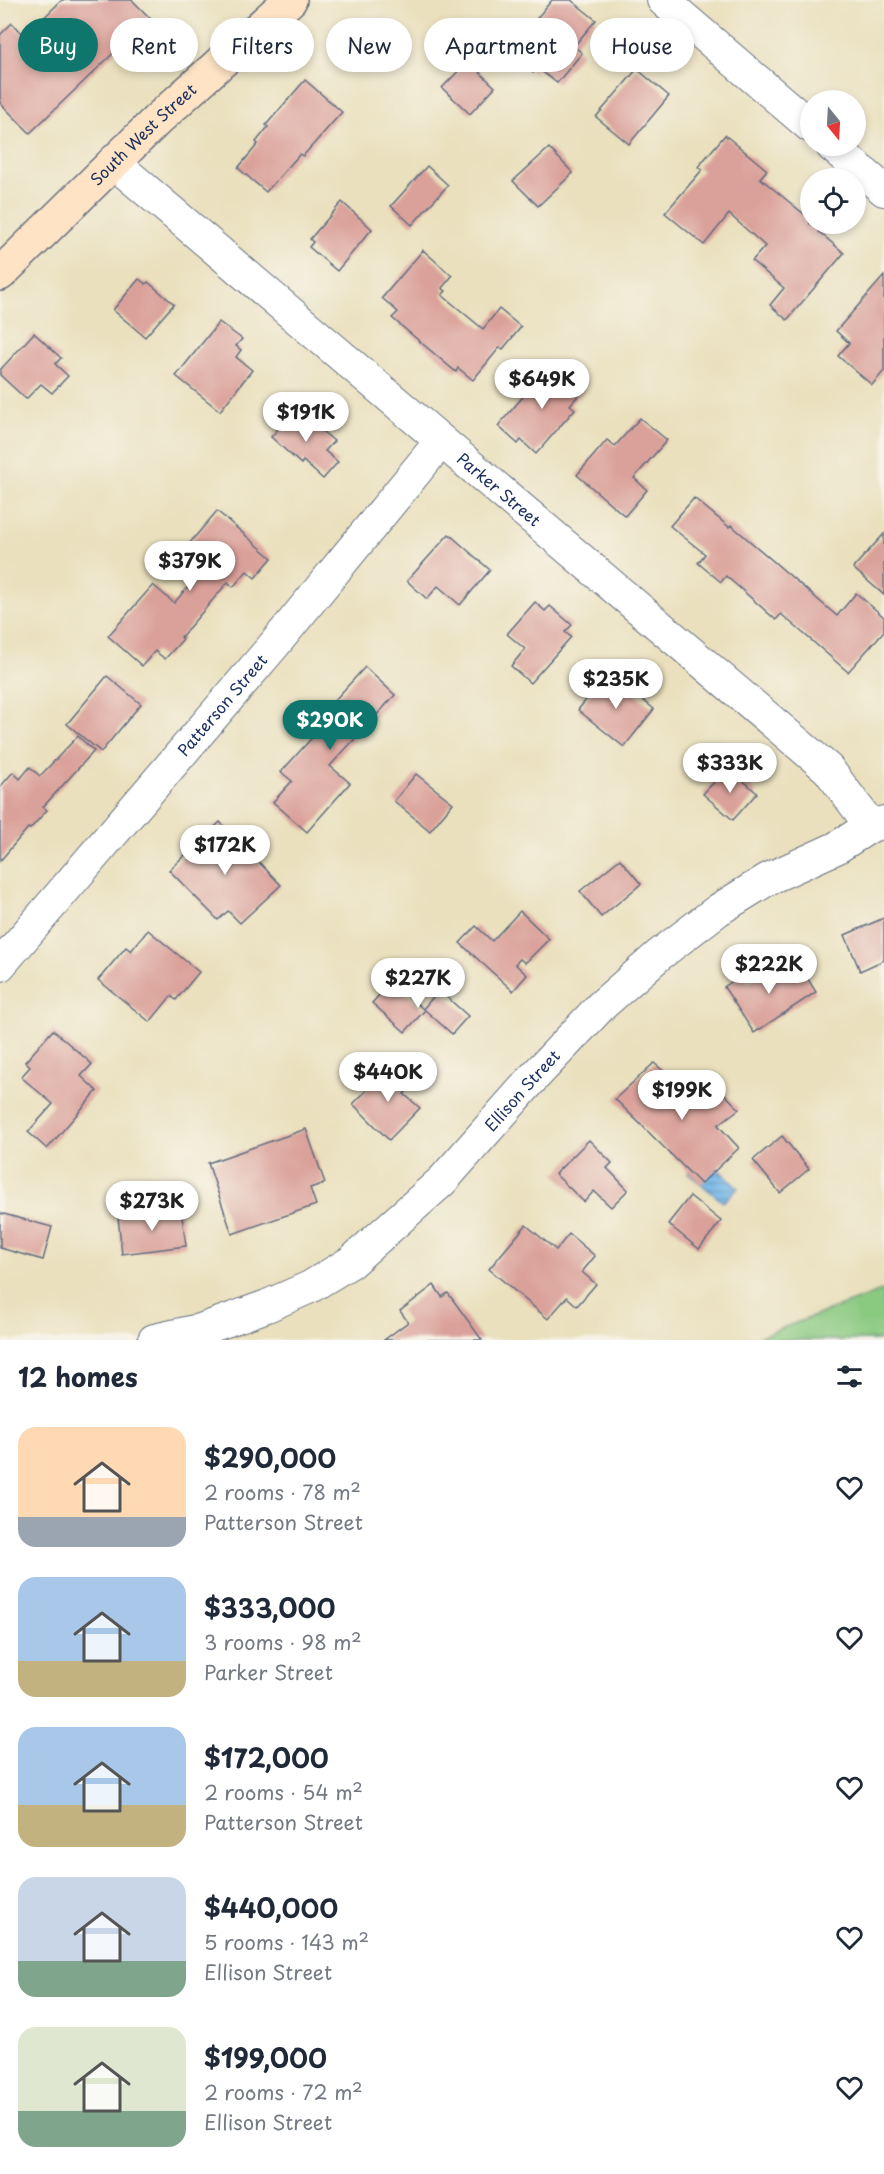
<!DOCTYPE html>
<html lang="en">
<head>
<meta charset="utf-8">
<style>
	:root { --surface:#fff; --page:#f2f2f3; --text:#1f2937; --muted:#747a83; --accent:#0f766e }
	body { margin:0; font-family:"Playpen Sans",sans-serif; background:var(--page); color:var(--text); height:100vh; display:flex; flex-direction:column; font-size:22px; white-space:nowrap }
	* { box-sizing:border-box; margin:0 }
	p { font-size:20px; color:var(--muted) }
	.icon { flex:none; width:33px; height:33px; fill:none; stroke:currentColor; stroke-width:2; stroke-linecap:round; stroke-linejoin:round }
	.map { position:relative; height:1340px; overflow:hidden }
	.side { display:flex; flex-direction:column; background:var(--surface); flex:1 }
	.side>* { flex:none }
	.guide { position:absolute; left:18px; top:18px; width:849px; height:54px; display:flex; gap:12px }
	.needle { width:39px; rotate:162deg }
	.tools { position:absolute; left:800px; top:90px; display:grid; gap:12px }
	.tools a { display:grid; place-items:center; width:66px; height:66px; border-radius:50%; background:var(--surface); box-shadow:0 3px 9px #0003; font-size:30px }
	.price { position:absolute; translate:-50% -51px; padding:0 14px; border-radius:21px; background:#fff; color:#222; font-size:20px; line-height:39px; filter:drop-shadow(0 2px 3px #0008) }
	.price::after { content:''; position:absolute; left:50%; top:36px; width:18px; height:14px; margin-left:-9px; background:inherit; clip-path:polygon(0 0,100% 0,50% 100%) }
	.price.current { background:var(--accent); color:#fff }
	ul { padding:0; list-style:none }
	li { display:flex; align-items:center; gap:18px; height:150px; padding:0 18px }
	li span { display:grid; place-items:center; flex:none; width:168px; height:120px; border-radius:18px; color:#555 }
	li>.icon { margin-inline-start:auto }
	span .icon { width:72px; height:72px; fill:#fffc; stroke-width:1 }
	li b { font-size:26px }
	h2 { display:flex; justify-content:space-between; align-items:center; height:72px; padding:0 18px; font-size:26px }
	.tag { padding:0 21px; border-radius:27px; background:var(--surface); box-shadow:0 3px 9px #0003; font-size:21px; line-height:54px }
	.tag.current { background:var(--accent); color:#fff }
	.map>svg:first-child { display:block }
	.grass { fill:#89c980; stroke:#527c6f; stroke-width:1.5 }
	.water { fill:url(#water-rules); stroke:#4773a4; stroke-width:1.5 }
	.building { fill:#daa19a }
	.lines { fill:none; stroke-linecap:round; stroke-linejoin:round }
	.street-casing { stroke:#636d7f; stroke-width:34 }
	.secondary-casing { stroke:#636d7f; stroke-width:36 }
	.street { stroke:#fff; stroke-width:32 }
	.secondary { stroke:#fee4c5; stroke-width:33 }
	.labels { text-anchor:middle; stroke-width:5; stroke-linejoin:round; paint-order:stroke }
	.street-label { font-size:16px; fill:#1b2f5e; stroke:#f7f3e8 }
</style>
</head>
<body>
<div class="map">
<svg width="884" height="1340" viewBox="0 0 884 1340">
	<defs>
		<pattern id="water-rules" width="6" height="5" patternUnits="userSpaceOnUse" patternTransform="scale(1.5)"><rect width="6" height="5" fill="#73b7e9"/><path d="M0 2.5h6" fill="none" stroke="#5e95c0"/></pattern>
	</defs>
	<rect width="100%" height="100%" fill="#f7f3e8"/>
	<filter id="ink" filterUnits="userSpaceOnUse"><feTurbulence type="fractalNoise" baseFrequency=".0167" numOctaves="2"/><feDisplacementMap in="SourceGraphic" scale="12" xChannelSelector="R" yChannelSelector="G"/><feConvolveMatrix kernelMatrix="1 2 1 2 8 2 1 2 1" color-interpolation-filters="sRGB"/></filter>
	<filter id="wash" filterUnits="userSpaceOnUse"><feTurbulence type="fractalNoise" baseFrequency=".008" numOctaves="4" result="noise"/><feDisplacementMap in="SourceGraphic" scale="24" xChannelSelector="R" yChannelSelector="G"/><feGaussianBlur stdDeviation="1.35" result="paint"/><feColorMatrix in="noise" values="0 0 0 0 0 0 0 0 0 0 0 0 0 0 0 0 0 1.4 0 .05"/><feComposite in="paint" operator="in"/></filter>
	<g filter="url(#wash)">
		<rect width="100%" height="100%" fill="#eae0bd"/>
		<polygon class="grass" points="884,1290 884,1340 750,1340"/>
		<polygon class="water" points="706,1158 738,1188 723,1202 688,1173"/>
		<g id="blocks">
			<g class="building">
				<polygon points="62,0 132,0 150,18 30,133 0,103 0,35 12,23 25,36"/>
				<polygon points="552,0 571,0 596,20 574,46 582,53 557,83 537,68 533,73 512,55 536,27 532,24"/>
				<polygon points="468,61 495,87 470,114 442,88"/>
				<polygon points="637,69 669,96 629,144 596,117"/>
				<polygon points="305,80 342,112 303,156 300,154 266,192 238,168 258,144 256,142 268,127 266,125"/>
				<polygon points="725,135 767,170 760,178 810,219 810,224 815,224 822,229 819,232 844,253 787,320 770,305 784,288 752,261 765,246 729,214 704,245 665,213 702,170 698,167"/>
				<polygon points="549,148 573,173 538,206 513,181"/>
				<polygon points="427,166 448,185 412,225 391,206"/>
				<polygon points="342,202 372,229 337,271 309,247 313,242 310,239"/>
				<polygon points="423,250 452,276 442,288 446,291 442,295 483,329 499,309 521,327 503,349 500,347 473,380 458,368 456,372 392,318 398,312 382,298"/>
				<polygon points="884,276 884,371 872,385 838,356 849,343 836,331"/>
				<polygon points="139,279 146,284 148,282 174,304 145,337 113,310"/>
				<polygon points="219,322 242,339 236,346 241,350 236,357 252,370 220,411 176,376"/>
				<polygon points="34,333 61,358 55,364 68,376 52,393 41,384 26,399 0,375 0,370"/>
				<polygon points="550,365 562,375 564,373 584,389 570,405 575,409 536,454 521,440 518,444 498,426"/>
				<polygon points="296,409 334,441 325,451 338,462 323,479 303,461 301,464 271,437"/>
				<polygon points="640,418 667,440 634,478 647,490 625,516 577,475 607,440 615,446"/>
				<polygon points="694,498 729,527 731,525 837,616 856,593 884,617 884,631 848,672 781,614 776,620 726,576 721,582 698,563 705,554 670,526"/>
				<polygon points="217,511 272,558 255,578 247,571 233,587 228,582 181,637 183,639 165,659 155,651 142,666 108,636 153,585 174,603 209,563 188,545"/>
				<polygon points="449,534 490,570 460,605 438,586 427,599 407,581"/>
				<polygon points="884,534 884,595 853,568"/>
				<polygon points="535,602 545,611 550,606 572,625 565,632 571,637 530,683 511,666 525,649 507,634"/>
				<polygon points="365,667 395,695 330,766 350,783 307,832 273,802 292,781 281,772 329,719 323,713"/>
				<polygon points="608,672 654,709 624,747 578,710"/>
				<polygon points="107,676 141,704 101,752 67,724"/>
				<polygon points="78,736 94,751 43,807 47,810 30,829 28,828 0,861 0,787 13,772 20,779 30,767 40,776"/>
				<polygon points="728,767 757,793 733,820 703,794"/>
				<polygon points="416,774 453,803 430,831 394,801"/>
				<polygon points="220,822 281,885 240,923 228,911 218,920 169,870"/>
				<polygon points="620,859 641,884 601,917 580,891"/>
				<polygon points="520,911 549,939 525,963 520,959 515,964 527,975 513,991 460,943 476,926 492,941"/>
				<polygon points="884,918 884,960 860,971 845,935"/>
				<polygon points="148,930 199,972 176,1000 171,996 150,1022 98,980 126,947 131,951"/>
				<polygon points="797,962 816,992 754,1033 724,987 743,974 748,982 769,969 775,977"/>
				<polygon points="392,981 423,1009 439,990 468,1016 452,1034 425,1010 405,1032 372,1003"/>
				<polygon points="53,1030 92,1064 81,1076 97,1091 47,1149 28,1132 53,1104 21,1077 30,1067 25,1062"/>
				<polygon points="654,1063 701,1102 719,1088 739,1109 718,1125 739,1148 701,1184 615,1099"/>
				<polygon points="393,1064 413,1084 404,1094 420,1108 389,1140 353,1104"/>
				<polygon points="306,1129 325,1183 310,1188 316,1205 232,1234 208,1163"/>
				<polygon points="782,1136 809,1169 780,1193 753,1160"/>
				<polygon points="589,1140 612,1163 607,1168 628,1190 611,1207 594,1191 584,1202 555,1174"/>
				<polygon points="690,1196 721,1221 699,1249 668,1224"/>
				<polygon points="181,1209 186,1246 122,1254 118,1217"/>
				<polygon points="0,1213 52,1227 43,1260 0,1248"/>
				<polygon points="526,1225 556,1250 569,1234 595,1256 582,1272 596,1284 577,1306 567,1297 548,1319 489,1269"/>
				<polygon points="434,1285 442,1297 448,1293 482,1340 384,1340 408,1322 400,1311"/>
			</g>
		</g>
	</g>
	<g filter="url(#ink)">
		<use href="#blocks" fill-opacity="0" stroke="#636d7f" stroke-width="1.5"/>
		<g class="lines">
			<defs>
				<g id="street">
					<polyline points="663,0 810,126"/>
					<polyline points="832,146 884,190"/>
					<path id="s1" d="M113,162L828,769L871,826"/>
					<path id="s2" d="M0,965L274,645L441,441"/>
					<path id="s3" d="M154,1340L203,1329L267,1306L310,1287L351,1262L442,1181L534,1077L601,1006L659,955L718,910L768,879L836,848L871,826L884,822"/>
				</g>
				<g id="secondary">
					<path id="s4" d="M0,274L157,120L290,0"/>
				</g>
			</defs>
			<use href="#street" class="street-casing"/>
			<use href="#secondary" class="secondary-casing"/>
			<use href="#street" class="street"/>
			<use href="#secondary" class="secondary"/>
		</g>
	</g>
	<g class="labels">
		<g class="street-label">
			<text dy="6" stroke="none"><textPath href="#s4" startOffset="200">South West Street</textPath></text>
			<text dy="6" stroke="none"><textPath href="#s1" startOffset="506">Parker Street</textPath></text>
			<text dy="6" stroke="none"><textPath href="#s2" startOffset="342">Patterson Street</textPath></text>
			<text dy="6" stroke="none"><textPath href="#s3" startOffset="456">Ellison Street</textPath></text>
		</g>
	</g>
</svg>
<div class="tools">
<a><svg class="needle" viewBox="-14 -14 28 28"><path d="M0-13l5 13h-10z" fill="#e53935"/><path d="M0 13l5-13h-10z" fill="#747a83"/></svg></a>
<a><svg class="icon" aria-label="locate" viewBox="0 0 24 24"><circle cx="12" cy="12" r="6"/><path d="M12 2v4M12 18v4M2 12h4M18 12h4"/></svg></a>
</div>
<b class="price" style="left:542px;top:410px">$649K</b>
<b class="price" style="left:306px;top:443px">$191K</b>
<b class="price" style="left:190px;top:592px">$379K</b>
<b class="price" style="left:616px;top:710px">$235K</b>
<b class="price current" style="left:330px;top:751px">$290K</b>
<b class="price" style="left:730px;top:794px">$333K</b>
<b class="price" style="left:225px;top:876px">$172K</b>
<b class="price" style="left:769px;top:995px">$222K</b>
<b class="price" style="left:418px;top:1009px">$227K</b>
<b class="price" style="left:388px;top:1103px">$440K</b>
<b class="price" style="left:682px;top:1121px">$199K</b>
<b class="price" style="left:152px;top:1232px">$273K</b>
<div class="guide">
<a class="tag current">Buy</a>
<a class="tag">Rent</a>
<a class="tag">Filters</a>
<a class="tag">New</a>
<a class="tag">Apartment</a>
<a class="tag">House</a>
</div>
</div>
<section class="side">
<h2>12 homes<svg class="icon" aria-label="filters" viewBox="0 0 24 24"><path d="M4 7h16M4 17h16"/><circle cx="9" cy="7" r="2"/><circle cx="15" cy="17" r="2"/></svg></h2>
<ul>
<li><span style="background:linear-gradient(#ffd9b3 75%,#9aa5b1 0)"><svg class="icon" aria-label="home" viewBox="0 0 24 24"><path d="M3 11l9-7 9 7M6 9v11h12V9"/></svg></span><div><b>$290,000</b><p>2 rooms · 78 m²</p><p>Patterson Street</p></div><svg class="icon" aria-label="heart" viewBox="0 0 24 24"><path d="M12 20l-8-8c-3-5 5-10 8-4 3-6 11-1 8 4z"/></svg></li>
<li><span style="background:linear-gradient(#a9c7e8 70%,#c2b280 0)"><svg class="icon" aria-label="home" viewBox="0 0 24 24"><path d="M3 11l9-7 9 7M6 9v11h12V9"/></svg></span><div><b>$333,000</b><p>3 rooms · 98 m²</p><p>Parker Street</p></div><svg class="icon" aria-label="heart" viewBox="0 0 24 24"><path d="M12 20l-8-8c-3-5 5-10 8-4 3-6 11-1 8 4z"/></svg></li>
<li><span style="background:linear-gradient(#a9c7e8 65%,#c2b280 0)"><svg class="icon" aria-label="home" viewBox="0 0 24 24"><path d="M3 11l9-7 9 7M6 9v11h12V9"/></svg></span><div><b>$172,000</b><p>2 rooms · 54 m²</p><p>Patterson Street</p></div><svg class="icon" aria-label="heart" viewBox="0 0 24 24"><path d="M12 20l-8-8c-3-5 5-10 8-4 3-6 11-1 8 4z"/></svg></li>
<li><span style="background:linear-gradient(#c9d6e8 70%,#7fa58c 0)"><svg class="icon" aria-label="home" viewBox="0 0 24 24"><path d="M3 11l9-7 9 7M6 9v11h12V9"/></svg></span><div><b>$440,000</b><p>5 rooms · 143 m²</p><p>Ellison Street</p></div><svg class="icon" aria-label="heart" viewBox="0 0 24 24"><path d="M12 20l-8-8c-3-5 5-10 8-4 3-6 11-1 8 4z"/></svg></li>
<li><span style="background:linear-gradient(#dfe7d0 70%,#7fa58c 0)"><svg class="icon" aria-label="home" viewBox="0 0 24 24"><path d="M3 11l9-7 9 7M6 9v11h12V9"/></svg></span><div><b>$199,000</b><p>2 rooms · 72 m²</p><p>Ellison Street</p></div><svg class="icon" aria-label="heart" viewBox="0 0 24 24"><path d="M12 20l-8-8c-3-5 5-10 8-4 3-6 11-1 8 4z"/></svg></li>
</ul>
</section>
</body>
</html>
